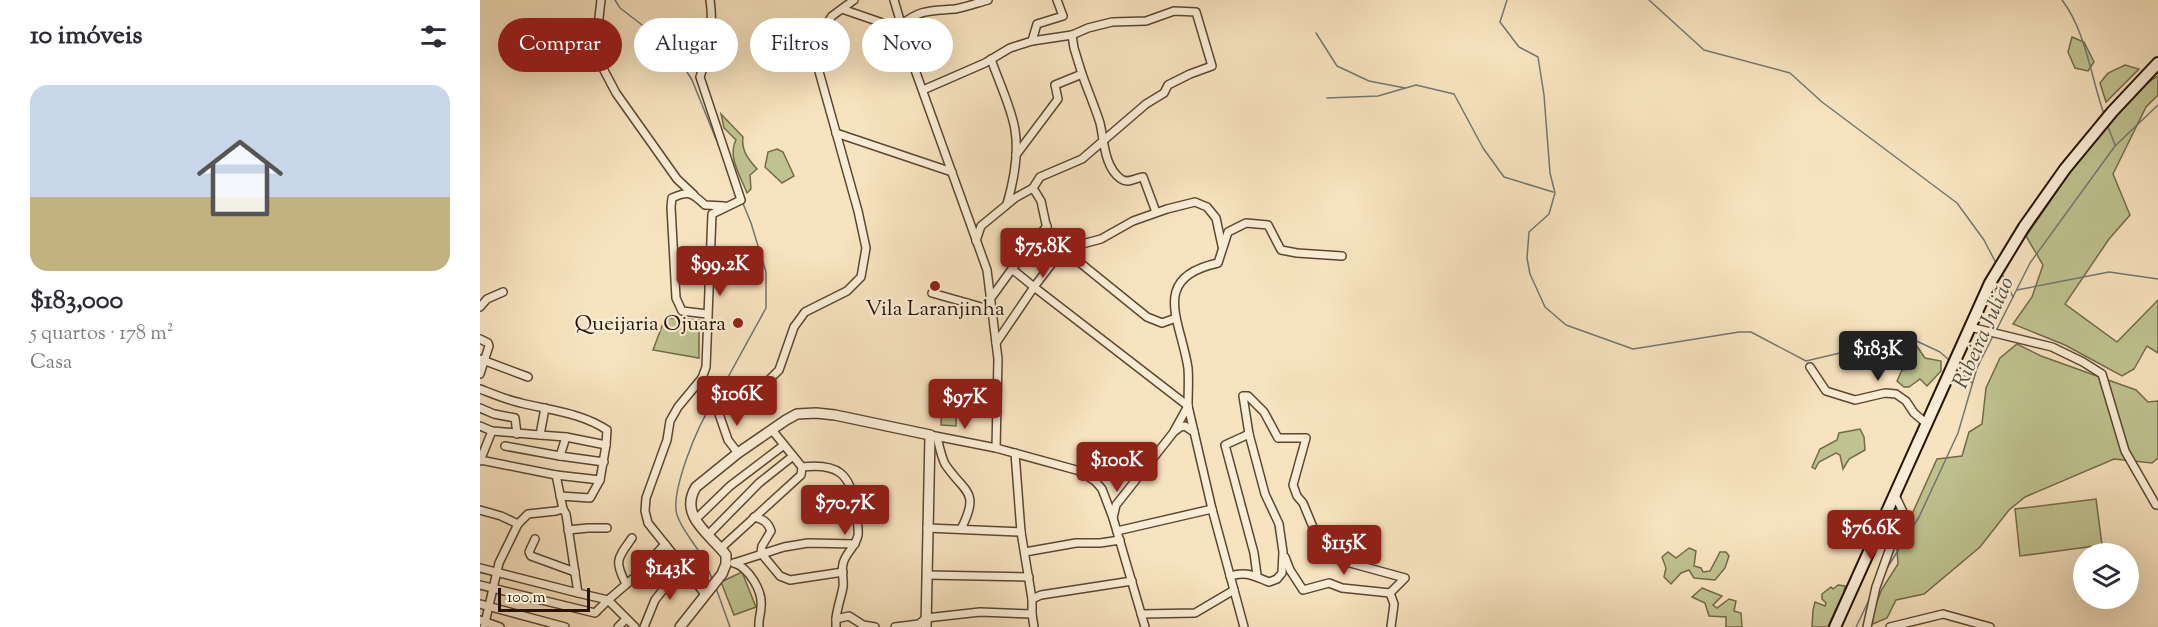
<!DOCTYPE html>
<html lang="pt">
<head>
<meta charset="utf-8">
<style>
	:root { --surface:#fff; --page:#f2f2f3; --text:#2b2b33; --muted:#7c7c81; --accent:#8f2418 }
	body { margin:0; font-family:"Sorts Mill Goudy",serif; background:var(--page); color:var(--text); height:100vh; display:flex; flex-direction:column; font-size:22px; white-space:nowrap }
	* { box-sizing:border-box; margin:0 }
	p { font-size:20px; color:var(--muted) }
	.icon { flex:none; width:33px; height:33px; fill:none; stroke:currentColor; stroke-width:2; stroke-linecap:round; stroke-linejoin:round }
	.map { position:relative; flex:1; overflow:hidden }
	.panel { display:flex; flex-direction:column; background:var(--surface); width:480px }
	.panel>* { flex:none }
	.top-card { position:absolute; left:18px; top:18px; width:570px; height:54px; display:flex; gap:12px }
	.controls { position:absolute; left:1593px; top:543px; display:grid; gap:12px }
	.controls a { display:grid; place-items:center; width:66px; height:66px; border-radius:50%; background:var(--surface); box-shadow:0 6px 24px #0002; font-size:30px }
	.scale { position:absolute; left:18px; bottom:15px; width:92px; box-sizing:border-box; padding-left:6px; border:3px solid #271302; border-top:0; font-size:16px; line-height:21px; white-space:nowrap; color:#271302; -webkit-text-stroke:4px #faedd5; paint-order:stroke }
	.price { position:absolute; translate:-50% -51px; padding:0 14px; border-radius:6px; background:var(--accent); color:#fff; font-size:20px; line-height:39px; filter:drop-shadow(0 2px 3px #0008) }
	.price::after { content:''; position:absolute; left:50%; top:36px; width:18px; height:14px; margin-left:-9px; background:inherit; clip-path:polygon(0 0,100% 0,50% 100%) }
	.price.current { background:#222; color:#fff }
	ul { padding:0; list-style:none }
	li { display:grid; align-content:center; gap:12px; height:318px; padding:0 30px }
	li span { display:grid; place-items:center; height:186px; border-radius:18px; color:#555 }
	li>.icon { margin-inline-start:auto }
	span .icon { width:108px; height:108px; fill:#fffc; stroke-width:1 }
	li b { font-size:26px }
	h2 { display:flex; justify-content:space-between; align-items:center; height:72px; padding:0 30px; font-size:26px }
	.tag { padding:0 21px; border-radius:27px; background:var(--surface); box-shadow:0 6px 24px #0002; font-size:21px; line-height:54px }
	.tag.current { background:var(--accent); color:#fff }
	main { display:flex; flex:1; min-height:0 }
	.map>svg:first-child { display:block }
	.green { fill:#bfc390; stroke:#736b49; stroke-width:1.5 }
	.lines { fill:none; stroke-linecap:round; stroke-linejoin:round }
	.stream { stroke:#717872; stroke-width:1.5 }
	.minor-casing { stroke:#5b4731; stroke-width:10 }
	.tertiary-casing { stroke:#5b4731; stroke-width:12 }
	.secondary-casing { stroke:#271302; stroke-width:14 }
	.minor { stroke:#faedd5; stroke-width:7 }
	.tertiary { stroke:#faedd5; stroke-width:9 }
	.secondary { stroke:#faedd5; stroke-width:10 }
	.poi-dot { fill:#8f2418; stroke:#faedd5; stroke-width:2 }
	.labels { text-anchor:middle; stroke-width:4.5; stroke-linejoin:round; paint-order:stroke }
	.poi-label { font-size:21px; fill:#271302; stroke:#faedd5 }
	.water-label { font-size:22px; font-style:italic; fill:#524e43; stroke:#faedd5 }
</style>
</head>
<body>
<main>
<section class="panel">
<h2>10 imóveis<svg class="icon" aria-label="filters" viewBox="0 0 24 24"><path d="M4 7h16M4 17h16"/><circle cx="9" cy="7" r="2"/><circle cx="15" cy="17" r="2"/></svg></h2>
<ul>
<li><span style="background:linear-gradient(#c9d6e8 60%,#c2b280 0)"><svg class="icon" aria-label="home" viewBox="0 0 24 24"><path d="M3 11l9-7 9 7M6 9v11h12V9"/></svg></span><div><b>$183,000</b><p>5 quartos · 178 m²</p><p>Casa</p></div></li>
</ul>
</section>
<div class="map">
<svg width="1678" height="627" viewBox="0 0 1678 627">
	<rect width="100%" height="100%" fill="#f7e3bf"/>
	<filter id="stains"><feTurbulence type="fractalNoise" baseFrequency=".00333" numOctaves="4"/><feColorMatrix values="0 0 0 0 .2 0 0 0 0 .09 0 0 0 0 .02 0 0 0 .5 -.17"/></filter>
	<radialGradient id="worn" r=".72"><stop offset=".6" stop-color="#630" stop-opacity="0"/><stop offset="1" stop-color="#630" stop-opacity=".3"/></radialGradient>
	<g class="green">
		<polygon points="1592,37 1604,42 1614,62 1608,71 1595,68 1588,52"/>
		<polygon points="1645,65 1659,69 1626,102 1620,83 1628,73"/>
		<path d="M1678,76V95L1666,107L1633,174L1650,215L1629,239L1585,304L1637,342L1678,300V353L1667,346L1654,369L1642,376L1585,345L1533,324L1552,297L1563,265L1546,236C1578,191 1607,143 1647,103C1657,93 1665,83 1678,76Z"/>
		<path d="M241,114L263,137C261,150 268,159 277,169L270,175L271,189L267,193C261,177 247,156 256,140L244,128Z"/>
		<polygon points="297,149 303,152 314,176 302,183 285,167 288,152"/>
		<polygon points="185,318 219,320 219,358 173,350"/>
		<polygon points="1429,343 1436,345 1445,358 1461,361 1461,371 1447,386 1440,379 1429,387 1424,387 1417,381 1422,370 1429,369 1416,358 1421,346"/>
		<polygon points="1537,344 1561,356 1656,390 1668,402 1678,401 1678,458 1672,463 1634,459 1545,497 1529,510 1500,547 1444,594 1416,600 1407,618 1393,624 1391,616 1402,589 1418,564 1416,535 1428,523 1457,459 1482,456 1489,432 1502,424 1506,388 1520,358"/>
		<polygon points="462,395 477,395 476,426 461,425"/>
		<polygon points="1380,429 1384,437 1385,450 1369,459 1363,469 1360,455 1356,453 1339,462 1335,469 1332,467 1340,449 1357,440 1359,433"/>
		<polygon points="1616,499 1622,545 1540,556 1535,509"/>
		<polygon points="1209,548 1216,551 1214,566 1221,568 1223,572 1230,571 1240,552 1246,552 1249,556 1245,568 1235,580 1214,578 1209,570 1201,573 1191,584 1184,577 1186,568 1182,557 1188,552 1196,558"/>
		<polygon points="262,572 276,607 254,615 241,582"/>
		<polygon points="1358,585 1365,586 1364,592 1348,627 1332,627 1333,610 1335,602 1345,606 1346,603 1342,599 1342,594 1351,587 1353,589"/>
		<polygon points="1222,588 1242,596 1233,605 1237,608 1249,599 1256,601 1254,611 1261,613 1262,627 1246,627 1246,617 1229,616 1225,603 1212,597"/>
	</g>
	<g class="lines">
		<g class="stream">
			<polyline points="135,0 140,8 192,48 212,80 246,164"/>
			<polyline points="1027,0 1020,22 1039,47 1058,57 1064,95 1070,173 1075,193 1069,214 1049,232 1047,258 1050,274 1065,307 1086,325 1153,349 1259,332 1271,332 1326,361 1428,337 1460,352 1469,360"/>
			<polyline points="1169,0 1224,50 1310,73 1342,102 1477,203 1504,240 1517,265"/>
			<path d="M1582,0C1606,31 1611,78 1624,114"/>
			<polyline points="836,33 857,66 889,81 925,88"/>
			<polyline points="847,98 898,96 936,85 974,94 1003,148 1024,177 1073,192"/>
			<polyline points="1627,124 1635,145"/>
			<polyline points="1522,274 1533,297"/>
			<polyline points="1537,290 1629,272 1678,279"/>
			<polyline points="1517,329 1550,263 1635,146 1678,105"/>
			<polyline points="1476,368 1492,383"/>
			<polyline points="236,399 286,308 286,272 271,223 262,201"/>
			<path d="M232,405C218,423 190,493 197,515C202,530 213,541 221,555C226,563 229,572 233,581"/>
			<polyline points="1404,573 1439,517 1478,433 1497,368 1513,336"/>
			<polyline points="236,588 250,627"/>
			<polyline points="1376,627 1390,598"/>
		</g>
		<defs>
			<g id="minor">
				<polyline points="121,0 117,35 118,59 136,93 197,179 214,195"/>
				<polyline points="414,0 434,67 507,270 518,359 516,448"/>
				<polyline points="362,9 423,30"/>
				<path d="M421,25C440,9 451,11 475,9C486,7 497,3 508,0"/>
				<polyline points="552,41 592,35 608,28 632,22 666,21 694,11 716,12 732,66 710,74 688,85 684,93 666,104 602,159 560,177 553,188 561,201 567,229 583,249 621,239 653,221 687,209 715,202 727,207 736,218 742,246"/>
				<path d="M511,59C518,80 532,109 535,130C539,155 534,180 527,204"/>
				<path d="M602,74C608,91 615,107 620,123C624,140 624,167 641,179C648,184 655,178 663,177L676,212"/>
				<polyline points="443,90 505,63 530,48 552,41 557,24 583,16 577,0"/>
				<polyline points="356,133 472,172"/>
				<polyline points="536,155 578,99 575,85 602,74 594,48 592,35"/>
				<polyline points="496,241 501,226 535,198 553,188"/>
				<polyline points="532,269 567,226"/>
				<polyline points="452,293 512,310"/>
				<polyline points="511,298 532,269 554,287 516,343"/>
				<polyline points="0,307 7,299 23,292"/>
				<path d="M227,314L202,311L196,298L191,207L192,198C209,190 212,193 225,205L244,206"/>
				<polyline points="696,318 682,323 667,317 583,249 554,287 708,406"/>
				<polyline points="1490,327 1572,347 1603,362 1622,374 1645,451 1676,505 1678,505"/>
				<polyline points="0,339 8,343 9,346 0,374"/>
				<polyline points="0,359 48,377"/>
				<polyline points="1330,367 1346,391 1375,400 1405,393 1416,394 1426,401 1434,413 1447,424"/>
				<polyline points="222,378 238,411 248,440 258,453"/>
				<path d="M0,389C13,394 27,400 41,403C69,410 102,413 127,430L126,445"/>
				<path d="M708,406C708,393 709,380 708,368C701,321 669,278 738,263L748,232L766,223L788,225L801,250L817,253L862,256"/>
				<polyline points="0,408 14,414 35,418 37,434"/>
				<polyline points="65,408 60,435 86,437"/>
				<polyline points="238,411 288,381 299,370 314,327 325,312 367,291 381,277 386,248 378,211 338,68 336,40 352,16 374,0"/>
				<polyline points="0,426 12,431 60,435"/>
				<polyline points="695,431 700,427 705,426 714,432"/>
				<polyline points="769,434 763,396 768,396 784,412 798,438 826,438 813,485 817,496 823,503 835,532 852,558 925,578 910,593"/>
				<polyline points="450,435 516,448 600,471 615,481 622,489 633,518 665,627"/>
				<path d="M457,437C459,445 461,456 465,464C484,493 501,490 481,529"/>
				<polyline points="25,446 80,456"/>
				<polyline points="535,453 541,532 552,599"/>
				<polyline points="0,460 76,475 83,509 86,514 98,593 128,600 155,627"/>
				<polyline points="0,461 12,431"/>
				<path d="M322,467C357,463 371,473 375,508C376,516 379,527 378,535C376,547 365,553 363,564C361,571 364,580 363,587C361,598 357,608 356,619"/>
				<polyline points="76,475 120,480 110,498 80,496"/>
				<polyline points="120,480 126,445 86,437 80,456 124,462"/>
				<polyline points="0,510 21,516 38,524"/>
				<path d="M274,517C283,519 288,522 291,531L282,546L281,553L300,576L310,580L363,572"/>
				<polyline points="633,518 636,505 693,433 708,406 732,509 764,627"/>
				<polyline points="215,520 250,486 304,445"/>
				<polyline points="447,528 541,532"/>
				<polyline points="88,530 108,528 127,528"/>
				<polyline points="637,531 732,509"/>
				<polyline points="228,535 279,483 313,456"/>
				<polyline points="55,539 49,552 51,556 95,572"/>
				<polyline points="241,548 321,475 322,467 292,430"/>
				<polyline points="545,552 596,543 620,543 640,540"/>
				<polyline points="805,557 810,570 823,590 849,583 862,588 910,593"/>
				<polyline points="254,563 304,547 328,543 375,544"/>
				<path d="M254,563C269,568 283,591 281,607C281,614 278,620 279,627"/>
				<polyline points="0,568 98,593"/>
				<polyline points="447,575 549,577"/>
				<path d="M750,576C767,571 773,576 789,582L797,579L802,573L803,552L799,524L785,494L769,434L745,445L774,553L777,575"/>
				<path d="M146,584C134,561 137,559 152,538"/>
				<polyline points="0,585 115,613 128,600 156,576 185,544"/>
				<polyline points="910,593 914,604 911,627"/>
				<path d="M225,594L168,523L165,511L166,498L187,440L190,421L198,407L222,378L226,367L232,214L261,200L220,77C229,53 234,26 230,0"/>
				<polyline points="0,604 85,627"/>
				<polyline points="552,614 554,627"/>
				<polyline points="661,614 715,613 754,590"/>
				<polyline points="0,620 20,627"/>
				<polyline points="4,627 19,563 38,524 48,514 76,511 83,509"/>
				<polyline points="138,627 146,619"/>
				<polyline points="164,627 175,600 203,564"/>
				<polyline points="356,627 356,619 369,616 383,625 395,627"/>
				<polyline points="415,627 439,624 446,618 500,612 552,614 552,599 561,595 652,581"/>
				<polyline points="1387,627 1396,587 1423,512 1415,495"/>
				<polyline points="1410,627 1463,614 1510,627"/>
			</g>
			<path id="tertiary" d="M200,627L242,574L246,564V555C231,535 198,516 216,487L258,453L306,420L317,414L336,413L355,415L450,435L446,627"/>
			<polyline id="secondary" points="1355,627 1510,283 1544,227 1585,169 1632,112 1678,63"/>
		</defs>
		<use href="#minor" class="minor-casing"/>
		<use href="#tertiary" class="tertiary-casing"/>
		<use href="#secondary" class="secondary-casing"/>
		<use href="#minor" class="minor"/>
		<use href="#tertiary" class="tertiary"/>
		<use href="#secondary" class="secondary"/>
	</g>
	<g class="poi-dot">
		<circle cx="455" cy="286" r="6"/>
		<circle cx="258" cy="323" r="6"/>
	</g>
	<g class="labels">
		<g class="poi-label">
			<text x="455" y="315">Vila Laranjinha</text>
			<text x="246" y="330" text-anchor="end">Queijaria Ojuara</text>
		</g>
		<g class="water-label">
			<text transform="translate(1502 332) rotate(-66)" y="8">Ribeira Julião</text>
		</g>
	</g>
	<rect width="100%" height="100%" filter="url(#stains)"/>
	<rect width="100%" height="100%" fill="url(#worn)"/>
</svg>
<div class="controls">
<a><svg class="icon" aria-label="layers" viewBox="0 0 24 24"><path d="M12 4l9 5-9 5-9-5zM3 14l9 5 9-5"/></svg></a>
</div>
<div class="scale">100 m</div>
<b class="price" style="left:563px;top:279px">$75.8K</b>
<b class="price" style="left:240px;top:297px">$99.2K</b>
<b class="price current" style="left:1398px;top:382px">$183K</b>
<b class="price" style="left:257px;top:427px">$106K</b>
<b class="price" style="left:485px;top:430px">$97K</b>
<b class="price" style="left:637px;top:493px">$100K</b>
<b class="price" style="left:365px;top:536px">$70.7K</b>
<b class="price" style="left:1391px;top:561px">$76.6K</b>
<b class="price" style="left:864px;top:576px">$115K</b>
<b class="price" style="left:190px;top:601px">$143K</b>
<div class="top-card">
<a class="tag current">Comprar</a>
<a class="tag">Alugar</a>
<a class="tag">Filtros</a>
<a class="tag">Novo</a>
</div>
</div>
</main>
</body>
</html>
